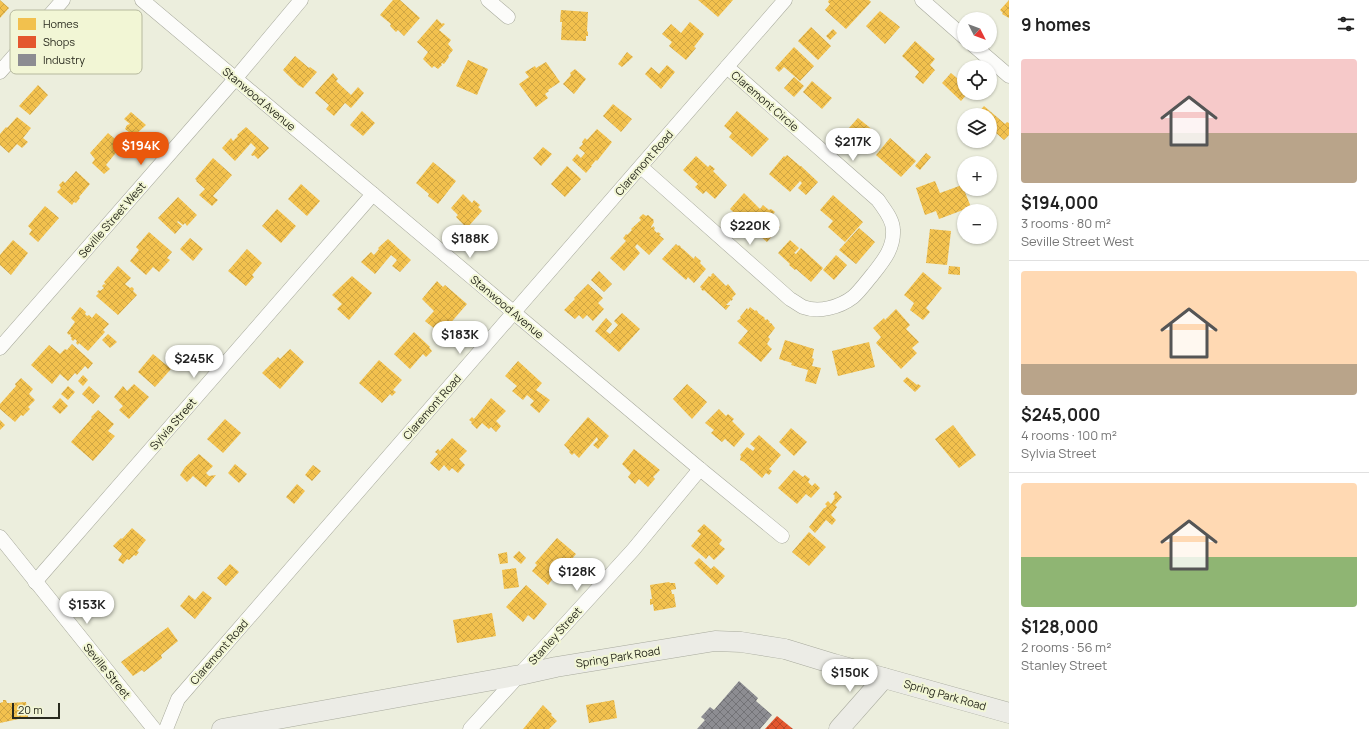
<!DOCTYPE html>
<html lang="en">
<head>
<meta charset="utf-8">
<style>
	:root { --surface:#fff; --page:#f6f6f6; --text:#222; --muted:#767676; --line:#e0e0e0; --accent:#ea580c }
	body { margin:0; font-family:Manrope,sans-serif; background:var(--page); color:var(--text); height:100vh; display:flex; flex-direction:column; font-size:15px; white-space:nowrap }
	* { box-sizing:border-box; margin:0 }
	p { font-size:13px; color:var(--muted) }
	.icon { flex:none; width:22px; height:22px; fill:none; stroke:currentColor; stroke-width:2; stroke-linecap:round; stroke-linejoin:round }
	.map { position:relative; flex:1; overflow:hidden }
	.panel { display:flex; flex-direction:column; background:var(--surface); width:360px }
	.panel>* { flex:none }
	.needle { width:26px; rotate:132deg }
	.fabs { position:absolute; left:957px; top:12px; display:grid; gap:8px }
	.fabs a { display:grid; place-items:center; width:40px; height:40px; border-radius:50%; background:var(--surface); box-shadow:0 1px 3px #0004; font-size:20px }
	.scale { position:absolute; left:12px; bottom:10px; width:48px; box-sizing:border-box; padding-left:4px; border:2px solid #292a1e; border-top:0; font-size:11px; line-height:14px; white-space:nowrap; color:#292a1e; -webkit-text-stroke:3px #f2f6d5; paint-order:stroke }
	.price { position:absolute; translate:-50% -34px; padding:0 9px; border-radius:14px; background:#fff; color:#222; font-size:13px; line-height:26px; filter:drop-shadow(0 1px 2px #0008) }
	.price::after { content:''; position:absolute; left:50%; top:24px; width:12px; height:9px; margin-left:-6px; background:inherit; clip-path:polygon(0 0,100% 0,50% 100%) }
	.price.selected { background:var(--accent); color:#fff }
	ul { padding:0; list-style:none }
	li { display:grid; align-content:center; gap:8px; height:212px; padding:0 12px }
	li+li { border-top:1px solid var(--line) }
	li span { display:grid; place-items:center; height:124px; border-radius:4px; color:#555 }
	li>.icon { margin-inline-start:auto }
	span .icon { width:72px; height:72px; fill:#fffc; stroke-width:1 }
	li b { font-size:17px }
	h2 { display:flex; justify-content:space-between; align-items:center; height:48px; padding:0 12px; font-size:17px }
	main { display:flex; flex:1; min-height:0 }
	.map>svg:first-child { display:block }
	.homes { fill:url(#homes-cross-hatch) }
	.shops { fill:url(#shops-cross-hatch) }
	.industry { fill:url(#industry-cross-hatch) }
	.lines { fill:none; stroke-linecap:round; stroke-linejoin:round }
	.street-casing { stroke:#a8aa9d; stroke-width:15 }
	.secondary-casing { stroke:#a8aa9d; stroke-width:21 }
	.street { stroke:#fcfcfa; stroke-width:14 }
	.secondary { stroke:#ecece6; stroke-width:20 }
	.labels { text-anchor:middle; stroke-width:4; stroke-linejoin:round; paint-order:stroke }
	.street-label { font-size:11px; fill:#292a1e; stroke:#f2f6d5 }
	.key { fill:#f2f6d5; stroke:#b6b99e; stroke-width:1 }
	.key-label { font-size:11px; fill:#292a1e }
</style>
</head>
<body>
<main>
<div class="map">
<svg width="1009" height="729" viewBox="0 0 1009 729">
	<defs>
		<pattern id="homes-cross-hatch" width="8" height="8" patternUnits="userSpaceOnUse"><rect width="8" height="8" fill="#f2c14e"/><path d="M0 0l8 8M0 8l8-8" fill="none" stroke="#d0a644"/></pattern>
		<pattern id="shops-cross-hatch" width="8" height="8" patternUnits="userSpaceOnUse"><rect width="8" height="8" fill="#e4572e"/><path d="M0 0l8 8M0 8l8-8" fill="none" stroke="#b94827"/></pattern>
		<pattern id="industry-cross-hatch" width="8" height="8" patternUnits="userSpaceOnUse"><rect width="8" height="8" fill="#8d8d92"/><path d="M0 0l8 8M0 8l8-8" fill="none" stroke="#737377"/></pattern>
	</defs>
	<rect width="100%" height="100%" fill="#eceedd"/>
	<g class="homes">
		<polygon points="0,0 9,8 0,18"/>
		<polygon points="393,0 400,0 420,18 404,36 398,30 396,32 390,26 391,24 380,15"/>
		<polygon points="698,0 733,0 718,17"/>
		<polygon points="829,0 869,0 871,2 846,29 825,10 830,4 828,2"/>
		<polygon points="1009,0 1009,18 1002,14 1003,13 1000,10"/>
		<polygon points="561,10 588,12 587,31 588,32 588,36 586,36 586,41 561,40 562,22 560,22"/>
		<polygon points="880,11 900,27 885,44 866,26"/>
		<polygon points="437,19 442,24 443,23 445,24 439,30 451,40 448,44 453,50 448,56 449,57 444,64 442,63 441,64 442,65 438,69 434,66 432,68 423,59 428,52 417,42"/>
		<polygon points="690,22 704,34 694,47 696,48 686,60 669,46 672,42 662,34 671,24 681,33"/>
		<polygon points="811,27 831,46 818,60 798,41"/>
		<polygon points="833,29 837,33 830,40 826,36"/>
		<polygon points="915,41 935,59 930,65 935,70 923,84 915,77 919,72 902,56"/>
		<polygon points="794,47 814,66 800,81 784,67 779,72 775,68"/>
		<polygon points="627,52 633,57 622,67 618,64"/>
		<polygon points="295,56 309,68 310,67 317,72 303,88 298,85 283,70"/>
		<polygon points="468,60 488,69 477,95 456,86"/>
		<polygon points="546,62 560,82 548,90 549,91 545,94 548,98 536,107 519,84 529,77 525,72 535,66 536,68"/>
		<polygon points="667,65 675,72 661,89 645,74 651,67 659,74"/>
		<polygon points="575,69 586,79 574,94 563,84 571,75 570,73"/>
		<polygon points="333,73 338,79 336,81 351,95 358,87 364,93 351,108 345,103 334,116 326,109 329,105 315,93"/>
		<polygon points="951,73 964,84 964,93 968,93 961,101 942,83"/>
		<polygon points="794,77 804,86 794,97 784,88"/>
		<polygon points="812,81 832,98 822,109 803,92"/>
		<polygon points="38,85 48,95 30,115 19,106"/>
		<polygon points="613,104 632,119 621,132 603,116"/>
		<polygon points="984,106 1005,124 1007,122 1009,123 1009,135 1004,140 996,133 990,140 990,115 976,115"/>
		<polygon points="362,111 375,123 363,136 350,125"/>
		<polygon points="737,111 769,139 752,157 729,137 732,133 724,126"/>
		<polygon points="131,112 146,125 134,136 125,129 127,125 130,124 124,119"/>
		<polygon points="17,117 31,128 23,138 28,142 22,148 17,144 9,153 0,145 0,134 6,127 7,128"/>
		<polygon points="858,118 874,131 863,143 848,129"/>
		<polygon points="246,127 269,148 258,159 254,155 253,156 251,155 256,148 251,143 235,161 222,148 231,138 233,141 238,136 237,135"/>
		<polygon points="597,129 612,142 597,161 596,160 591,166 592,166 586,173 572,160 577,154 581,158 585,153 579,148 583,144 582,142 585,138 587,140"/>
		<polygon points="108,133 122,145 106,165 110,169 104,174 92,163 95,159 90,153"/>
		<polygon points="890,138 916,161 901,177 876,155"/>
		<polygon points="543,147 552,154 541,166 533,158"/>
		<polygon points="926,153 931,157 920,170 915,166"/>
		<polygon points="787,155 800,166 801,166 818,182 806,195 798,188 802,183 800,181 790,192 769,174 784,156 785,157"/>
		<polygon points="696,156 708,167 710,165 715,169 713,171 727,185 715,199 706,191 703,194 695,187 698,184 683,170"/>
		<polygon points="213,158 232,175 213,196 218,200 212,206 199,195 205,189 196,181 197,180 195,179"/>
		<polygon points="433,162 456,181 438,204 428,196 429,194 416,183"/>
		<polygon points="567,166 581,179 565,197 551,184"/>
		<polygon points="76,171 90,184 79,197 80,198 76,203 74,202 72,205 57,192 61,188 59,185 63,181 65,183"/>
		<polygon points="935,181 940,193 962,185 971,207 939,219 936,211 925,215 916,188"/>
		<polygon points="301,184 320,201 307,216 288,199"/>
		<polygon points="744,193 760,209 763,205 769,210 771,209 775,212 773,214 777,218 774,221 780,227 767,242 752,229 750,232 739,221 741,219 730,209"/>
		<polygon points="463,194 472,203 474,200 480,205 478,207 482,211 467,228 456,217 458,215 451,208"/>
		<polygon points="833,195 863,222 845,242 828,227 833,221 820,210"/>
		<polygon points="178,197 197,215 187,226 185,223 183,225 178,221 177,222 182,226 175,234 158,218"/>
		<polygon points="45,206 59,218 38,242 29,234 32,230 28,226"/>
		<polygon points="277,209 296,226 281,243 262,226"/>
		<polygon points="643,214 646,216 648,215 654,220 653,221 654,222 651,227 652,228 653,226 655,228 654,230 657,233 658,232 661,234 659,235 664,239 649,255 637,244 635,247 640,253 624,271 610,258 626,241 623,238 624,237 626,234 627,235 632,230 631,229 641,220 639,218"/>
		<polygon points="859,228 875,242 856,264 839,250"/>
		<polygon points="930,229 951,231 947,265 926,263"/>
		<polygon points="149,232 172,252 167,258 170,260 159,272 153,267 146,275 130,261 139,250 136,247"/>
		<polygon points="190,238 203,249 193,261 180,249"/>
		<polygon points="388,239 411,260 400,272 392,266 397,260 391,255 375,274 361,262 371,252 374,255 379,249 378,248"/>
		<polygon points="13,240 28,253 11,275 0,265 0,255"/>
		<polygon points="790,240 799,248 794,253 796,254 801,248 823,268 811,282 796,269 795,270 789,265 790,264 778,253"/>
		<polygon points="676,244 678,246 679,245 681,247 680,247 683,249 694,259 695,256 701,261 700,263 706,269 694,283 688,277 686,280 662,259"/>
		<polygon points="247,249 262,263 252,275 254,277 246,286 228,271"/>
		<polygon points="836,255 847,265 834,280 823,270"/>
		<polygon points="118,266 131,278 125,284 130,288 132,287 134,289 133,291 137,295 118,315 96,296 99,293 97,292 99,290 100,291 104,288 102,286 104,284 106,285 104,282"/>
		<polygon points="949,266 960,267 960,275 948,274"/>
		<polygon points="599,271 612,284 604,292 591,280"/>
		<polygon points="923,272 942,288 926,308 930,312 923,320 910,310 914,303 904,295"/>
		<polygon points="713,273 726,286 728,284 736,294 732,298 733,299 731,301 731,300 726,305 730,305 726,310 704,290 703,291 701,289 702,289 700,287 709,276 710,277 712,275 711,275"/>
		<polygon points="352,276 372,293 349,320 337,309 342,304 332,295"/>
		<polygon points="437,281 443,287 445,285 467,304 441,334 425,321 434,311 422,299"/>
		<polygon points="588,284 603,298 598,303 604,309 593,321 587,315 583,319 579,315 575,319 564,310 575,299 574,298"/>
		<polygon points="80,307 86,312 85,314 87,316 89,315 92,318 96,313 109,324 103,330 105,332 88,351 79,343 78,345 76,343 77,341 75,339 73,341 71,339 72,338 70,336 71,335 70,334 69,335 67,333 75,322 71,318"/>
		<polygon points="750,307 755,311 756,310 758,312 758,313 765,318 764,319 766,320 767,319 770,322 769,323 771,323 775,328 768,337 770,339 767,344 772,349 761,362 738,343 748,331 737,321 741,318 740,317 747,308 748,310"/>
		<polygon points="896,309 910,325 906,329 919,342 912,348 917,353 901,369 876,343 881,337 873,328 884,318 885,320"/>
		<polygon points="622,313 640,329 619,352 595,331 606,318 612,324 606,331 610,334 618,325 614,321"/>
		<polygon points="414,332 430,347 429,347 432,351 426,357 423,354 410,369 394,354"/>
		<polygon points="108,334 117,342 110,348 102,340"/>
		<polygon points="785,340 814,349 812,358 814,359 812,366 821,368 816,384 805,381 808,370 791,365 792,363 779,359"/>
		<polygon points="869,342 875,367 838,376 832,351"/>
		<polygon points="72,344 93,363 88,369 85,366 77,375 75,373 68,381 60,374 52,384 31,365 49,345 60,354 65,349 67,350"/>
		<polygon points="290,349 304,362 280,389 262,373 278,357 280,359"/>
		<polygon points="153,354 171,369 155,387 138,372"/>
		<polygon points="379,360 402,380 393,390 396,392 392,396 390,394 382,403 359,383"/>
		<polygon points="518,361 542,383 536,390 550,400 539,413 530,405 534,401 527,395 523,400 512,391 517,386 505,376"/>
		<polygon points="83,375 88,380 83,386 78,381"/>
		<polygon points="907,377 917,385 918,384 921,386 915,392 903,381"/>
		<polygon points="21,378 33,389 29,394 35,400 28,407 30,409 23,416 21,415 15,422 0,409 0,404 16,386 15,384"/>
		<polygon points="134,384 149,397 129,419 121,412 119,410 123,406 114,397 123,386 127,391"/>
		<polygon points="687,384 707,402 692,419 673,399"/>
		<polygon points="68,386 75,392 68,400 61,394"/>
		<polygon points="89,386 100,396 93,404 82,394"/>
		<polygon points="60,398 68,406 60,414 52,407"/>
		<polygon points="491,398 506,411 496,421 501,426 496,432 491,427 489,429 482,423 477,429 471,423 472,422 469,420 472,417 474,419"/>
		<polygon points="719,409 726,416 728,414 734,419 732,421 745,434 734,447 725,439 722,442 711,433 714,430 705,423"/>
		<polygon points="98,410 114,424 108,431 115,436 93,461 71,442 92,418 91,417"/>
		<polygon points="588,417 609,436 598,449 593,445 598,440 597,437 579,458 574,453 572,455 569,452 570,451 564,445"/>
		<polygon points="225,419 241,433 223,453 207,439"/>
		<polygon points="0,420 5,425 0,430"/>
		<polygon points="953,425 976,455 959,468 935,439"/>
		<polygon points="791,428 807,442 794,456 779,442"/>
		<polygon points="759,435 781,455 769,469 772,471 769,475 766,473 762,478 744,462 740,460 741,456 740,455 747,447 753,451 755,448 750,444"/>
		<polygon points="452,438 467,451 459,459 465,465 458,473 452,468 449,471 444,465 439,471 430,463 438,454 435,452 438,449 440,451"/>
		<polygon points="634,449 660,470 653,477 655,479 648,487 639,479 635,484 628,477 631,473 622,464"/>
		<polygon points="199,454 213,466 206,473 209,476 216,475 206,487 193,476 187,482 180,475 185,467"/>
		<polygon points="235,464 247,474 239,483 228,473"/>
		<polygon points="313,465 321,471 312,481 305,475"/>
		<polygon points="794,470 803,477 805,475 810,479 808,482 812,486 815,483 820,488 811,498 806,494 797,504 778,488"/>
		<polygon points="297,484 305,491 294,504 286,497"/>
		<polygon points="836,491 842,497 835,505 837,507 831,515 836,520 832,525 826,520 815,533 809,527 824,508 825,508 827,506 825,504 828,501 831,504 835,498 834,497 835,496 833,494"/>
		<polygon points="704,524 722,540 719,544 725,549 714,560 709,555 706,559 691,546 701,534 697,531"/>
		<polygon points="132,528 146,540 137,551 139,552 136,556 134,555 129,560 127,559 123,564 118,560 122,554 113,546 121,538 122,539"/>
		<polygon points="809,532 826,547 809,566 792,552"/>
		<polygon points="557,538 576,554 571,560 573,562 562,575 558,572 548,585 532,571 537,565 535,563"/>
		<polygon points="519,551 526,558 521,564 513,557"/>
		<polygon points="507,552 508,563 500,564 498,554"/>
		<polygon points="699,558 711,569 714,566 725,576 717,585 694,563"/>
		<polygon points="230,564 239,572 226,586 217,578"/>
		<polygon points="516,568 519,587 504,589 502,570"/>
		<polygon points="669,582 670,583 675,583 676,589 671,590 672,594 674,594 676,607 654,611 653,604 650,605 650,599 652,599 650,585"/>
		<polygon points="526,585 547,604 534,620 528,615 523,622 506,607"/>
		<polygon points="203,591 212,598 195,619 180,606 189,595 195,600"/>
		<polygon points="492,613 496,636 457,643 453,620"/>
		<polygon points="168,627 178,641 161,655 162,658 144,672 142,670 133,676 121,662"/>
		<polygon points="3,700 6,700 7,703 9,703 26,702 28,717 0,723 0,703 3,702"/>
		<polygon points="614,700 617,718 589,723 586,705"/>
		<polygon points="543,705 552,714 551,715 557,721 549,729 523,729"/>
	</g>
	<polygon class="shops" points="777,716 793,729 765,729"/>
	<polygon class="industry" points="739,681 758,698 756,701 772,715 760,729 697,729 705,720 701,717 710,707 714,710"/>
	<g class="lines">
		<defs>
			<g id="street">
				<polyline points="142,0 700,469 782,536"/>
				<polyline points="488,0 508,17"/>
				<polyline points="922,0 964,37"/>
				<polyline points="973,45 1009,76"/>
				<polyline points="0,72 63,0"/>
				<path d="M641,167L790,299C794,301 799,305 803,307C819,313 840,307 853,297C860,291 867,281 873,274C884,260 894,248 893,230C893,219 884,209 878,200L727,67"/>
				<polyline points="0,348 235,79 301,0"/>
				<polyline points="0,537 154,729"/>
				<polyline points="35,582 373,194"/>
				<polyline points="166,729 178,699 785,0"/>
				<polyline points="470,729 633,550 700,469"/>
			</g>
			<g id="secondary">
				<polyline points="222,729 520,675 556,667 715,641 741,642 785,649 834,664 1009,713"/>
				<polyline points="839,729 884,678"/>
			</g>
		</defs>
		<use href="#street" class="street-casing"/>
		<use href="#secondary" class="secondary-casing"/>
		<use href="#street" class="street"/>
		<use href="#secondary" class="secondary"/>
	</g>
	<g class="labels">
		<g class="street-label">
			<text transform="translate(259 99) rotate(40)" y="4">Stanwood Avenue</text>
			<text transform="translate(765 101) rotate(41)" y="4">Claremont Circle</text>
			<text transform="translate(644 163) rotate(-49)" y="4">Claremont Road</text>
			<text transform="translate(112 220) rotate(-49)" y="4">Seville Street West</text>
			<text transform="translate(507 307) rotate(40)" y="4">Stanwood Avenue</text>
			<text transform="translate(432 407) rotate(-49)" y="4">Claremont Road</text>
			<text transform="translate(173 424) rotate(-49)" y="4">Sylvia Street</text>
			<text transform="translate(555 636) rotate(-48)" y="4">Stanley Street</text>
			<text transform="translate(219 652) rotate(-49)" y="4">Claremont Road</text>
			<text transform="translate(618 657) rotate(-9)" y="4">Spring Park Road</text>
			<text transform="translate(107 671) rotate(51)" y="4">Seville Street</text>
			<text transform="translate(945 695) rotate(16)" y="4">Spring Park Road</text>
		</g>
	</g>
	<rect x="10" y="10" width="132" height="64" rx="6" class="key"/>
	<rect x="18" y="18" width="18" height="12" fill="#f2c14e"/>
	<rect x="18" y="36" width="18" height="12" fill="#e4572e"/>
	<rect x="18" y="54" width="18" height="12" fill="#8d8d92"/>
	<g class="key-label">
		<text x="43" y="28">Homes</text>
		<text x="43" y="46">Shops</text>
		<text x="43" y="64">Industry</text>
	</g>
</svg>
<div class="fabs">
<a><svg class="needle" viewBox="-14 -14 28 28"><path d="M0-13l5 13h-10z" fill="#e53935"/><path d="M0 13l5-13h-10z" fill="#767676"/></svg></a>
<a><svg class="icon" aria-label="locate" viewBox="0 0 24 24"><circle cx="12" cy="12" r="6"/><path d="M12 2v4M12 18v4M2 12h4M18 12h4"/></svg></a>
<a><svg class="icon" aria-label="layers" viewBox="0 0 24 24"><path d="M12 4l9 5-9 5-9-5zM3 14l9 5 9-5"/></svg></a>
<a>+</a>
<a>−</a>
</div>
<div class="scale">20 m</div>
<b class="price" style="left:853px;top:162px">$217K</b>
<b class="price selected" style="left:141px;top:166px">$194K</b>
<b class="price" style="left:750px;top:246px">$220K</b>
<b class="price" style="left:470px;top:259px">$188K</b>
<b class="price" style="left:460px;top:355px">$183K</b>
<b class="price" style="left:194px;top:379px">$245K</b>
<b class="price" style="left:577px;top:592px">$128K</b>
<b class="price" style="left:87px;top:625px">$153K</b>
<b class="price" style="left:850px;top:693px">$150K</b>
</div>
<section class="panel">
<h2>9 homes<svg class="icon" aria-label="filters" viewBox="0 0 24 24"><path d="M4 7h16M4 17h16"/><circle cx="9" cy="7" r="2"/><circle cx="15" cy="17" r="2"/></svg></h2>
<ul>
<li><span style="background:linear-gradient(#f6c9c9 60%,#b9a48a 0)"><svg class="icon" aria-label="home" viewBox="0 0 24 24"><path d="M3 11l9-7 9 7M6 9v11h12V9"/></svg></span><div><b>$194,000</b><p>3 rooms · 80 m²</p><p>Seville Street West</p></div></li>
<li><span style="background:linear-gradient(#ffd9b3 75%,#b9a48a 0)"><svg class="icon" aria-label="home" viewBox="0 0 24 24"><path d="M3 11l9-7 9 7M6 9v11h12V9"/></svg></span><div><b>$245,000</b><p>4 rooms · 100 m²</p><p>Sylvia Street</p></div></li>
<li><span style="background:linear-gradient(#ffd9b3 60%,#8fb573 0)"><svg class="icon" aria-label="home" viewBox="0 0 24 24"><path d="M3 11l9-7 9 7M6 9v11h12V9"/></svg></span><div><b>$128,000</b><p>2 rooms · 56 m²</p><p>Stanley Street</p></div></li>
</ul>
</section>
</main>
</body>
</html>
